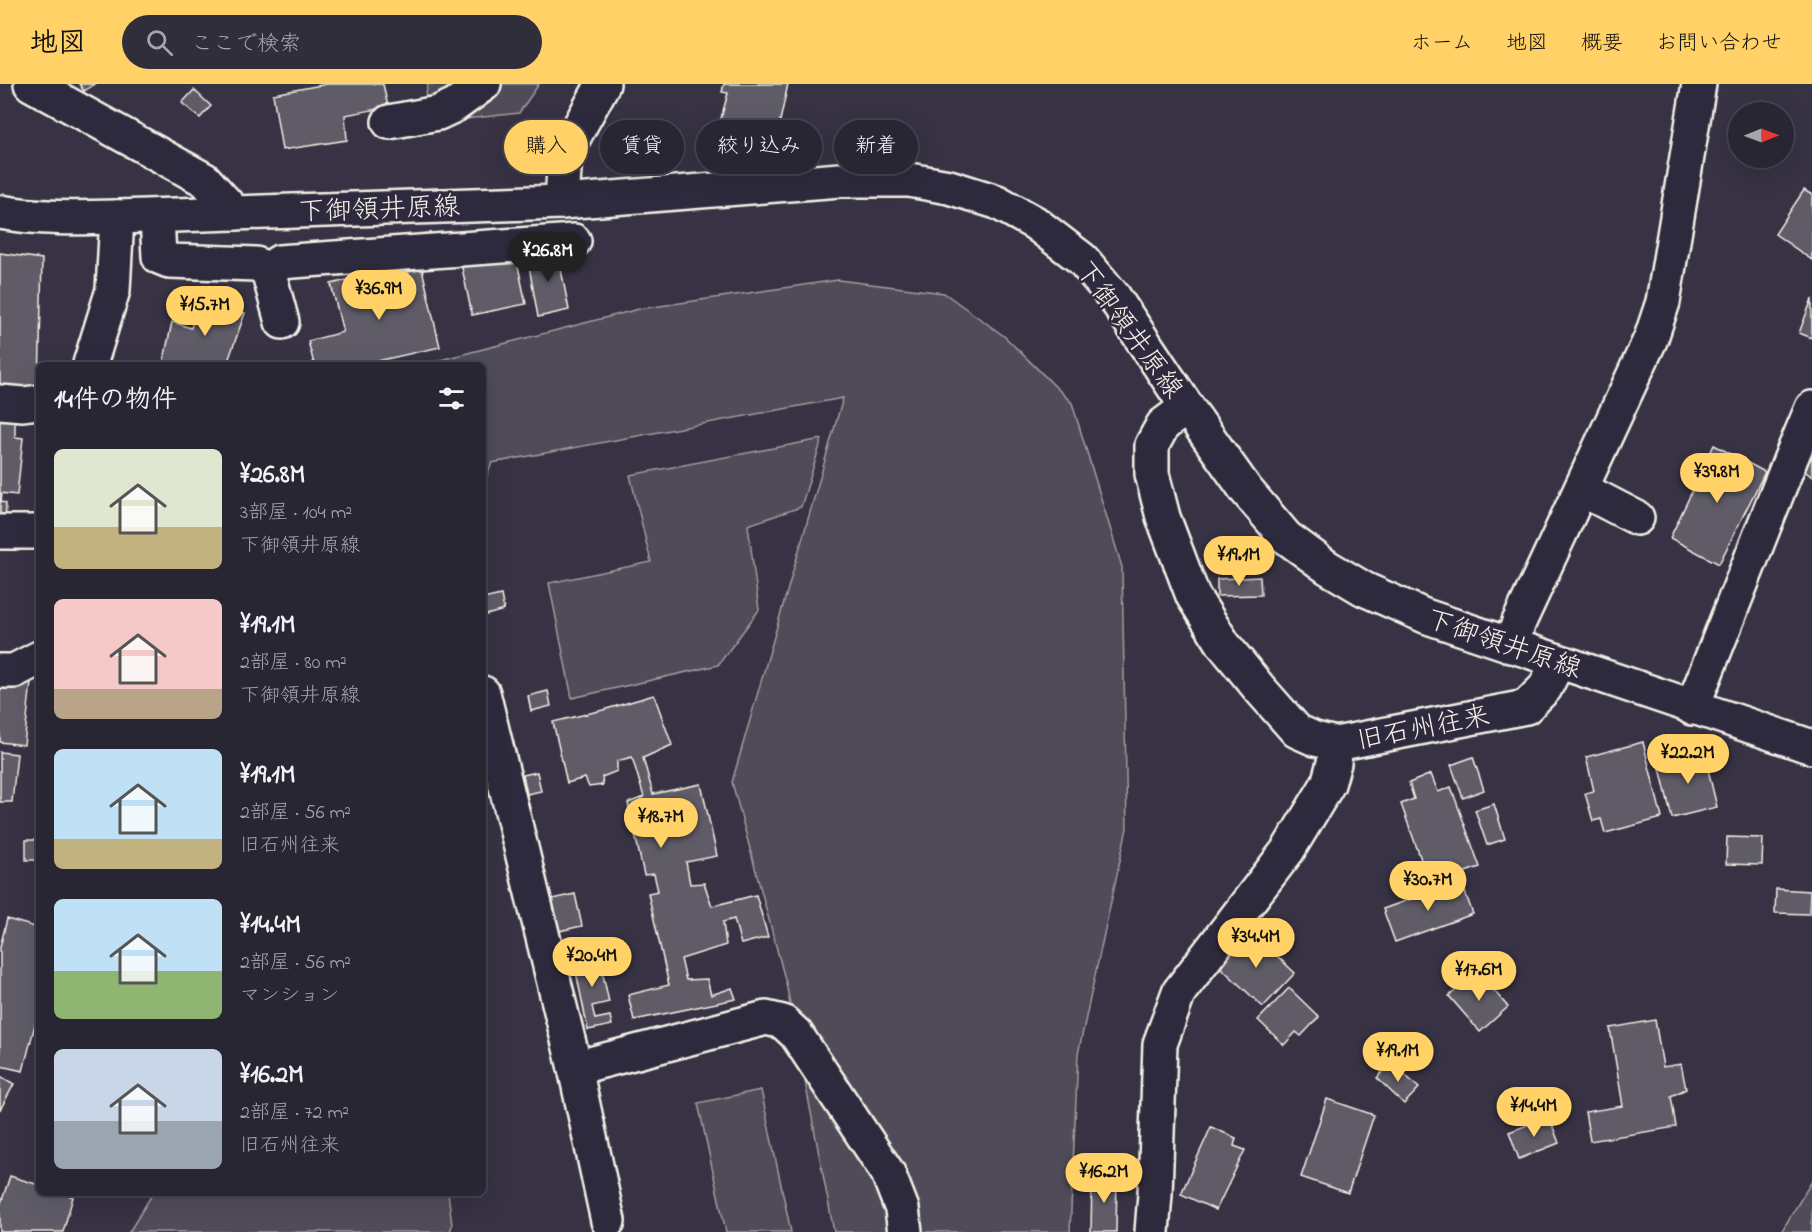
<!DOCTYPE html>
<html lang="ja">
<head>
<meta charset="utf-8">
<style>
	:root { --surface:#292633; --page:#312e3b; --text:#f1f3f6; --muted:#a5a5ac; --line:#45434e; --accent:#ffd166 }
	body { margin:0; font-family:"Indie Flower","Klee One",sans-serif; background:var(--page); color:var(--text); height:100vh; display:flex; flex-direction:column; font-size:22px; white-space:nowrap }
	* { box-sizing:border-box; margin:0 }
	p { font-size:20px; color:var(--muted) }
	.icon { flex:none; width:33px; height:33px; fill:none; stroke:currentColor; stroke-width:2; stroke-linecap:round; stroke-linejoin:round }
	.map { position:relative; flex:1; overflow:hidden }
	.details { position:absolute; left:36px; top:278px; width:450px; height:834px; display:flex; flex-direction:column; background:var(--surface); border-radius:9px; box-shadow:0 6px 24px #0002,0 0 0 2px var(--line) }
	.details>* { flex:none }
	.guide { position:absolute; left:504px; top:36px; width:570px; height:54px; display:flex; gap:12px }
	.needle { width:39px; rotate:89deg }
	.buttons { position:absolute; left:1728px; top:18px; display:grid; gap:12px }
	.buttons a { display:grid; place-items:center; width:66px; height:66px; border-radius:50%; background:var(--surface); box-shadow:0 6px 24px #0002,0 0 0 2px var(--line); font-size:30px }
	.price { position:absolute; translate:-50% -51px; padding:0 14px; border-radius:21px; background:var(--accent); color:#111; font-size:20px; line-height:39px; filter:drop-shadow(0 2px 3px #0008) }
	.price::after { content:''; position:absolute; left:50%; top:36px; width:18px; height:14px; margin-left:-9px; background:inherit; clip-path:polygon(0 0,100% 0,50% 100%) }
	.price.on { background:#222; color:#fff }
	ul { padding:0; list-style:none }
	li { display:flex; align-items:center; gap:18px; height:150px; padding:0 18px }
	li span { display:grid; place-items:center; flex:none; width:168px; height:120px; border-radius:9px; color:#555 }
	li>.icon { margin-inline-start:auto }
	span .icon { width:72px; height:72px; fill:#fffc; stroke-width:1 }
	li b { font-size:26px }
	h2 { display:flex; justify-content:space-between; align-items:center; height:72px; padding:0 18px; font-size:26px }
	.pill { padding:0 21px; border-radius:27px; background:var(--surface); box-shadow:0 6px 24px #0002,0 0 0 2px var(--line); font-size:21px; line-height:54px }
	.pill.on { background:var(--accent); color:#111 }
	header { display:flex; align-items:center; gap:36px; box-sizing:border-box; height:84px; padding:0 30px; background:var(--accent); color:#111 }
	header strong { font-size:28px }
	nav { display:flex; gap:33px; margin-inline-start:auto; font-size:21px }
	.search { width:420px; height:54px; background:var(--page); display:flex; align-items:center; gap:15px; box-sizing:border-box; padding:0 21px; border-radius:33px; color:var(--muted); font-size:22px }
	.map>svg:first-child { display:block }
	.green { fill:#504b59; stroke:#a29ea0; stroke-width:1.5 }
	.building { fill:#5f5c67; stroke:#f4f1e8; stroke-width:1.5 }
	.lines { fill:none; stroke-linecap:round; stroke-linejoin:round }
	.minor-casing { stroke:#f4f1e8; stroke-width:38 }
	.major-casing { stroke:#f4f1e8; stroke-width:38 }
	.minor { stroke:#2f2a3d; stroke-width:33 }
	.major { stroke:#2f2a3d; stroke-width:33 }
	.labels { text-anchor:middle; stroke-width:5; stroke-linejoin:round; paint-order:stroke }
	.street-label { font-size:27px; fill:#f4f1e8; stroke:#2f2a3d }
</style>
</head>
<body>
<header>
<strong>地図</strong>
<div class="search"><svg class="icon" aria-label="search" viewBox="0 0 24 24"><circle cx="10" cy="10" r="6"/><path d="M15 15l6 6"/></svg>ここで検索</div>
<nav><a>ホーム</a><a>地図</a><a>概要</a><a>お問い合わせ</a></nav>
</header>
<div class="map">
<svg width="1812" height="1148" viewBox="0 0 1812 1148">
	<rect width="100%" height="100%" fill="#373244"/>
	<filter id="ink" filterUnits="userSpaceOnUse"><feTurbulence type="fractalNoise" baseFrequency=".0167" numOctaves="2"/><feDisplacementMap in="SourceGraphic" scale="12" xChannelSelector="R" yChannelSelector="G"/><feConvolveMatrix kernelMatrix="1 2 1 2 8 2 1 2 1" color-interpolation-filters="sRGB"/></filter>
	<g filter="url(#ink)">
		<g class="green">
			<polygon points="428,0 539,0 519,29 439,38 421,31"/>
			<polygon points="838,196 944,209 1004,252 1072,319 1122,483 1127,744 1078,970 1070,1148 834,1148 786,899 732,698 843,314 492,379 483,401 483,280 425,280 639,225"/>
			<polygon points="822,355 801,423 748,441 759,526 718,581 572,614 549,499 651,478 630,391"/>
			<polygon points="761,1006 791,1148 726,1148 698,1019"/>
			<polygon points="1812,1097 1812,1148 1781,1148"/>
			<polygon points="153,1109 448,1109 452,1141 450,1148 129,1148"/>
		</g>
		<g class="building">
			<polygon points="79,0 95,0 84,7"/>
			<polygon points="327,0 383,0 388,23 345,31 347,56 282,66 273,10"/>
			<polygon points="724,0 788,0 777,51 720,38 728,9 722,8"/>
			<polygon points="194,6 211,22 200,34 182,19"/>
			<polygon points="1804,106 1812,111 1812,176 1775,150"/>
			<polygon points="557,165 569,226 538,233 527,171"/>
			<polygon points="515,168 526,220 472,231 461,179"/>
			<polygon points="0,169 42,175 39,303 0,302"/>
			<polygon points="422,185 440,263 364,280 314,280 308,257 343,248 331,200 355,194 357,200"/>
			<polygon points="1812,215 1812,254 1799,249"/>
			<polygon points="199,217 245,229 227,280 163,280 172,238 191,244"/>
			<polygon points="0,332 15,332 15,353 23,354 17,411 0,409"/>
			<polygon points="1714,361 1765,388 1719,480 1670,454"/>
			<polygon points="1812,369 1812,393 1800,383"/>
			<polygon points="0,410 2,410 1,418 6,419 5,441 0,441"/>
			<polygon points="1260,493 1261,511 1217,512 1217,495"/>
			<polygon points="501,511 504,526 483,532 483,515"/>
			<polygon points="0,595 31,598 24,661 0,658"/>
			<polygon points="548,607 551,622 531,627 528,612"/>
			<polygon points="654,611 672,661 643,674 653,710 701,700 717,772 686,778 690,800 704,799 712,822 756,811 768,853 741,860 734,835 723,838 726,861 681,875 686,896 707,895 711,911 732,904 736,915 634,936 628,911 669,901 648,809 658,807 654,790 644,791 628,719 644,713 632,673 617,677 617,687 602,693 603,701 589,703 585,694 567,699 553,638 603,626"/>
			<polygon points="1643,658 1662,734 1605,749 1601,735 1593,737 1585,709 1594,707 1586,673"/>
			<polygon points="0,668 17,670 12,718 0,718"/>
			<polygon points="1704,669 1717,723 1672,734 1659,680"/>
			<polygon points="1473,673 1484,706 1463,714 1451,681"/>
			<polygon points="537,688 541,707 527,710 523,691"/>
			<polygon points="1431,690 1438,708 1451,703 1480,783 1430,800 1401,720 1414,715 1409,699"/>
			<polygon points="1494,720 1505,755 1487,761 1475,726"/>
			<polygon points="1727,753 1763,754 1762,781 1726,780"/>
			<rect x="26" y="756" width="13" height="20"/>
			<polygon points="1461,797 1473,830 1395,858 1383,825"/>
			<polygon points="1776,805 1810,807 1809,830 1775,829"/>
			<polygon points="575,810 582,842 559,847 552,815"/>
			<polygon points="7,835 39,844 39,925 23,987 0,982 0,863"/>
			<polygon points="1242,850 1251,858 1256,852 1295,889 1263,923 1216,879"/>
			<polygon points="598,868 609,918 592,922 595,935 610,932 612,941 588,946 573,873"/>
			<polygon points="1478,888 1508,923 1480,948 1449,912"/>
			<polygon points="1289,904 1319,933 1301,952 1296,948 1284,961 1258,936"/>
			<polygon points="1655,936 1663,983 1681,980 1686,1005 1671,1012 1676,1043 1590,1057 1585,1028 1623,1022 1610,944"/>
			<polygon points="1391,978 1419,1004 1404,1020 1377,994"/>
			<polygon points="0,992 14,1000 0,1026"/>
			<polygon points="1327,1015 1374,1031 1348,1109 1301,1093"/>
			<polygon points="1549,1033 1559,1059 1519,1075 1509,1048"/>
			<polygon points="1211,1043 1236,1054 1234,1062 1245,1066 1216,1126 1181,1110"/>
			<polygon points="1092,1091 1117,1091 1116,1148 1091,1148"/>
			<polygon points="10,1092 39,1101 39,1108 60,1108 73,1113 63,1148 0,1148 0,1122"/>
		</g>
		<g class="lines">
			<defs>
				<g id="minor">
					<polyline points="31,0 205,96 235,129"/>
					<polyline points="389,38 438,29 455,21 484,0"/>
					<polyline points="562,118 565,69 603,0"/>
					<polyline points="157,132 159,173 169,177 256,180 268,186 282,238"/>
					<polyline points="268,186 279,178 574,157"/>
					<polyline points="90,280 113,206 117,133"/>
					<polyline points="0,318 23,320 39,318"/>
					<polyline points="1187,323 1163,341 1152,361 1152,390 1163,433 1193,512 1224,561 1259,604 1297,647 1315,655 1336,660 1526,623 1545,604 1558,578"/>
					<polyline points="1581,405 1637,434"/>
					<polyline points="0,448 39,448"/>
					<polyline points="1511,562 1519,538 1651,254 1663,218 1699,0"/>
					<polyline points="0,587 14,587 39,574"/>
					<polyline points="483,609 575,984 608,1137"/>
					<polyline points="1692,624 1791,374 1812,324"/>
					<polyline points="575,984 766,934 783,938 796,950 888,1089 902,1125 905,1148"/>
					<polyline points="1152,1148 1155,1110 1160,960 1179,908 1288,766 1328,700 1334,679 1336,660"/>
				</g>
				<path id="major" d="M0,128C39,135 78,134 117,133L562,118L840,96H909L949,103L997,118L1035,139L1082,175L1114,213L1187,323L1246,406L1286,453L1327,483L1364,505L1425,532L1812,663"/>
			</defs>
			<use href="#minor" class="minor-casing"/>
			<use href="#major" class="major-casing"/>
			<use href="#minor" class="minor"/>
			<use href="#major" class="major"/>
		</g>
	</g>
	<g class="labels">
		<g class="street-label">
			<text transform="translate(379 124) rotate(-2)" y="9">下御領井原線</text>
			<text transform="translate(1130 245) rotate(54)" y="9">下御領井原線</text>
			<text transform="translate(1504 559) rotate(19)" y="9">下御領井原線</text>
			<text transform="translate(1423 643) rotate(-11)" y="9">旧石州往来</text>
		</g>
	</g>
</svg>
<div class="buttons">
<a><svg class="needle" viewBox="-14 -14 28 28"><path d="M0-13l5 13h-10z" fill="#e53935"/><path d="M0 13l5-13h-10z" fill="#a5a5ac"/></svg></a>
</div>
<b class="price on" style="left:548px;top:199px">¥26.8M</b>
<b class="price" style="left:379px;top:237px">¥36.9M</b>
<b class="price" style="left:205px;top:253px">¥15.7M</b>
<b class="price" style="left:1717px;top:420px">¥39.8M</b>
<b class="price" style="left:1239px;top:503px">¥19.1M</b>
<b class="price" style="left:1688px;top:701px">¥22.2M</b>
<b class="price" style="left:661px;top:765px">¥18.7M</b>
<b class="price" style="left:1428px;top:828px">¥30.7M</b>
<b class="price" style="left:1256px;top:885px">¥34.4M</b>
<b class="price" style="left:592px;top:904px">¥20.4M</b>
<b class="price" style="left:1479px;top:918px">¥17.6M</b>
<b class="price" style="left:1398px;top:999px">¥19.1M</b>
<b class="price" style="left:1534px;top:1054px">¥14.4M</b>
<b class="price" style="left:1104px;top:1120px">¥16.2M</b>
<div class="guide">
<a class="pill on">購入</a>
<a class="pill">賃貸</a>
<a class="pill">絞り込み</a>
<a class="pill">新着</a>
</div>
<section class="details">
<h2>14件の物件<svg class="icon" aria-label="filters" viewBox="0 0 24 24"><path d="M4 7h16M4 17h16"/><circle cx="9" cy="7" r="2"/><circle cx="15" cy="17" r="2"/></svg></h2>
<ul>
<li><span style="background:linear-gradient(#dfe7d0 65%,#c2b280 0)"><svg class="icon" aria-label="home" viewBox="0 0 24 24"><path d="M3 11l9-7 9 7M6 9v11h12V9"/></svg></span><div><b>¥26.8M</b><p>3部屋 · 104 m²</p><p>下御領井原線</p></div></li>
<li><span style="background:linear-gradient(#f6c9c9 75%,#b9a48a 0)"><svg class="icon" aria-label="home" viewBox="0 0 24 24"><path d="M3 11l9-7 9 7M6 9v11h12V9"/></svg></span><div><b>¥19.1M</b><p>2部屋 · 80 m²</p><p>下御領井原線</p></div></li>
<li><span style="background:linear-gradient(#bfe0f5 75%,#c2b280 0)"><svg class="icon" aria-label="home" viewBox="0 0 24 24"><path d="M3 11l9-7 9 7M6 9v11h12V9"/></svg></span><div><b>¥19.1M</b><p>2部屋 · 56 m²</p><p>旧石州往来</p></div></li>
<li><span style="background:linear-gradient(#bfe0f5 60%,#8fb573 0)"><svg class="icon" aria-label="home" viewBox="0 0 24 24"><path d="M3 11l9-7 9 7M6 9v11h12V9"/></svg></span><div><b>¥14.4M</b><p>2部屋 · 56 m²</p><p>マンション</p></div></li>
<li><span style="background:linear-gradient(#c9d6e8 60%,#9aa5b1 0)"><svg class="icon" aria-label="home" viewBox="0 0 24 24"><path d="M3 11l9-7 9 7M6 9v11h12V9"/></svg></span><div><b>¥16.2M</b><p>2部屋 · 72 m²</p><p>旧石州往来</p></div></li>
</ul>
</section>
</div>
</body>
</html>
